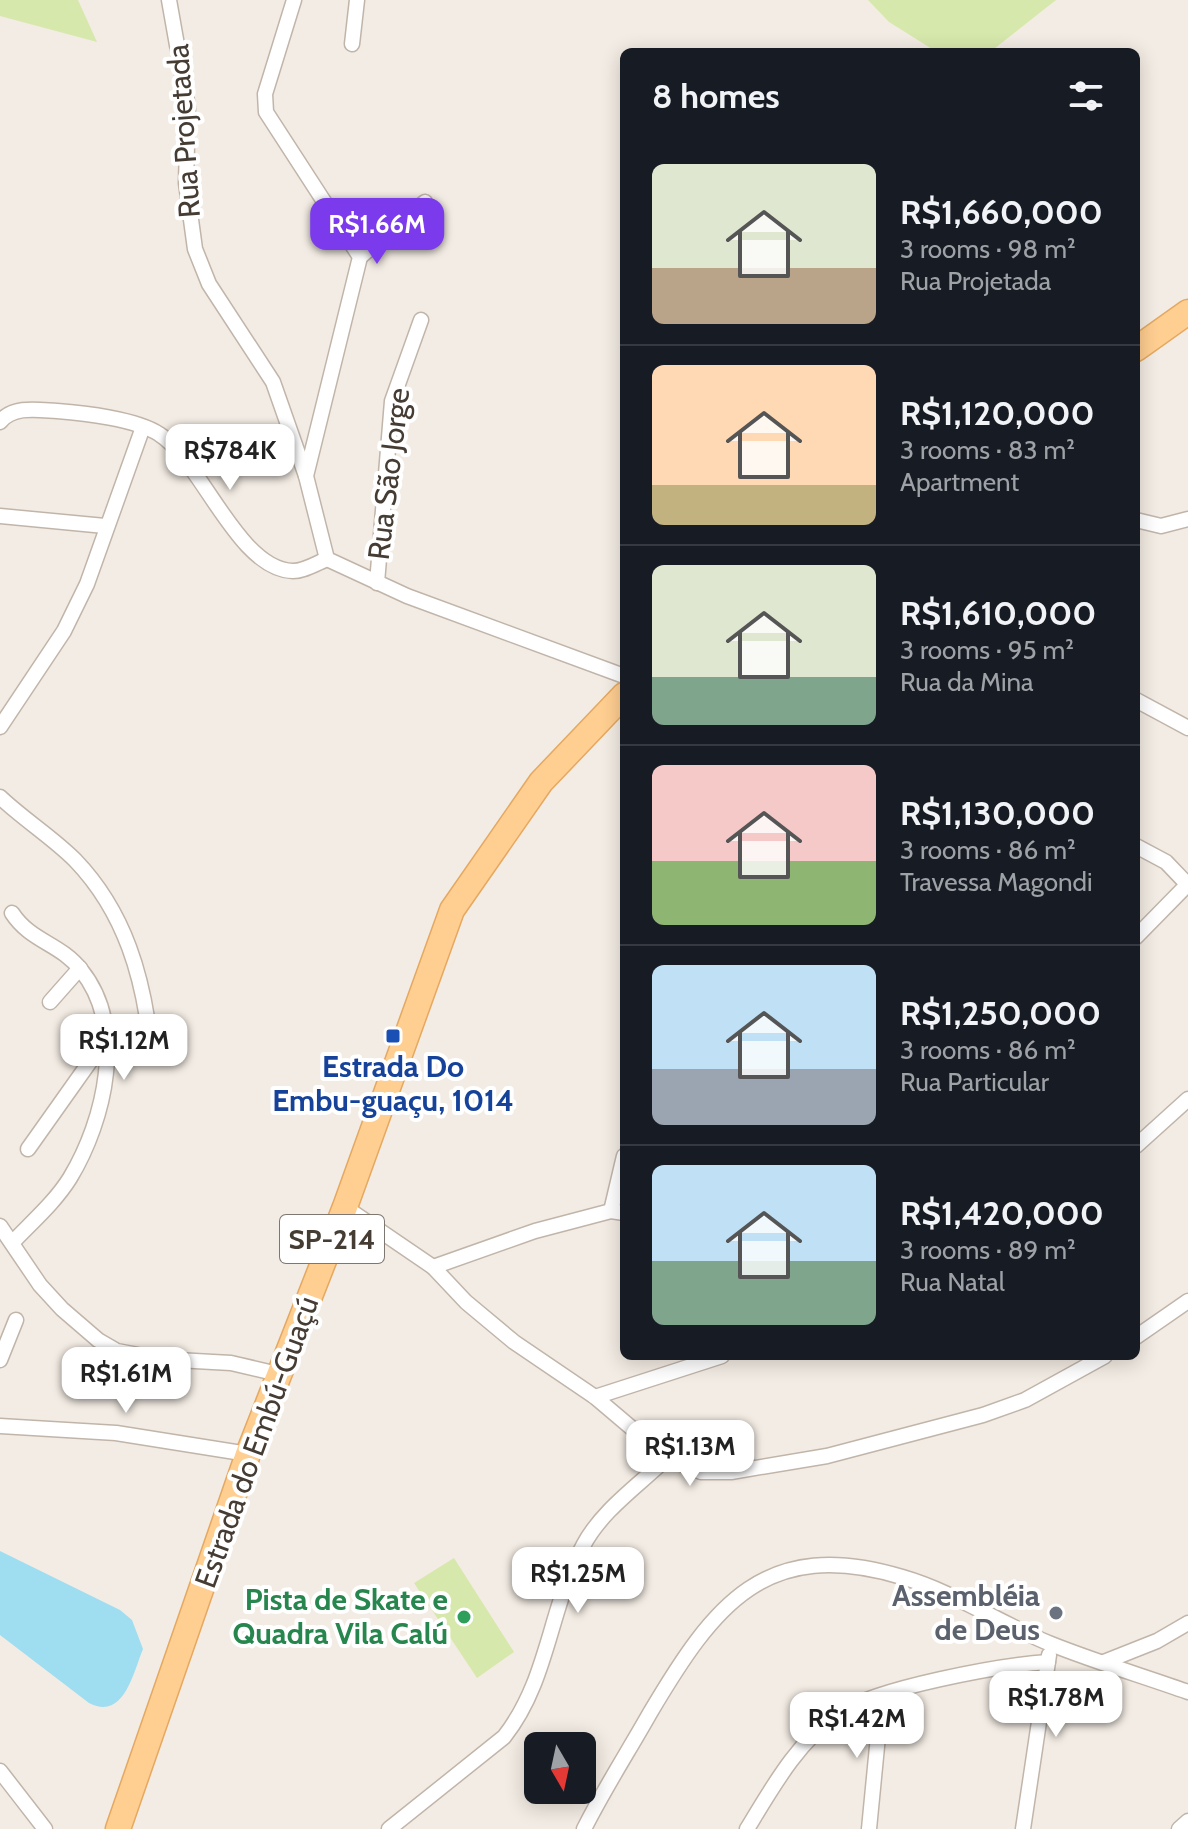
<!DOCTYPE html>
<html lang="en">
<head>
<meta charset="utf-8">
<style>
	:root { --surface:#171b24; --page:#242831; --text:#f1f3f6; --muted:#9ea1a6; --line:#363941; --accent:#7c3aed }
	body { margin:0; font-family:Cabin,sans-serif; background:var(--page); color:var(--text); height:100vh; display:flex; flex-direction:column; font-size:30px; white-space:nowrap }
	* { box-sizing:border-box; margin:0 }
	p { font-size:26px; color:var(--muted) }
	.icon { flex:none; width:44px; height:44px; fill:none; stroke:currentColor; stroke-width:2; stroke-linecap:round; stroke-linejoin:round }
	.map { position:relative; flex:1; overflow:hidden }
	.panel { position:absolute; left:620px; top:48px; width:520px; height:1312px; display:flex; flex-direction:column; background:var(--surface); border-radius:12px; box-shadow:0 4px 20px #0003 }
	.panel>* { flex:none }
	.needle { width:52px; rotate:171deg }
	.buttons { position:absolute; left:524px; top:1732px; display:grid; gap:16px }
	.buttons a { display:grid; place-items:center; width:72px; height:72px; border-radius:12px; background:var(--surface); box-shadow:0 4px 20px #0003; font-size:40px }
	.price { position:absolute; translate:-50% -68px; padding:0 18px; border-radius:16px; background:#fff; color:#222; font-size:26px; line-height:52px; filter:drop-shadow(0 2px 4px #0008) }
	.price::after { content:''; position:absolute; left:50%; top:48px; width:24px; height:18px; margin-left:-12px; background:inherit; clip-path:polygon(0 0,100% 0,50% 100%) }
	.price.active { background:var(--accent); color:#fff }
	ul { padding:0; list-style:none }
	li { display:flex; align-items:center; gap:24px; height:200px; padding:0 32px }
	li+li { border-top:2px solid var(--line) }
	li span { display:grid; place-items:center; flex:none; width:224px; height:160px; border-radius:12px; color:#555 }
	li>.icon { margin-inline-start:auto }
	span .icon { width:96px; height:96px; fill:#fffc; stroke-width:1 }
	li b { font-size:34px }
	h2 { display:flex; justify-content:space-between; align-items:center; height:96px; padding:0 32px; font-size:34px }
	.map>svg:first-child { display:block }
	.green { fill:#d7e8ac }
	.water { fill:#9fddf1 }
	.lines { fill:none; stroke-linecap:round; stroke-linejoin:round }
	.minor-casing { stroke:#c1b5aa; stroke-width:17 }
	.primary-casing { stroke:#e5a860; stroke-width:27 }
	.minor { stroke:#fff; stroke-width:14 }
	.primary { stroke:#ffce91; stroke-width:24 }
	.transit-dot { fill:#1a4fb4; stroke:#fff; stroke-width:3 }
	.worship-dot { fill:#6b7280; stroke:#fff; stroke-width:3 }
	.leisure-dot { fill:#2e9e5b; stroke:#fff; stroke-width:3 }
	.labels { text-anchor:middle; stroke-width:8; stroke-linejoin:round; paint-order:stroke }
	.shield { fill:#fff; stroke:#7d7671; stroke-width:2 }
	.shield-label { font-size:28px; font-weight:bold; fill:#453c34 }
	.street-label { font-size:30px; fill:#453c34; stroke:#fff }
	.transit-label { font-size:30px; font-weight:bold; fill:#164399; stroke:#fff }
	.worship-label { font-size:30px; font-weight:bold; fill:#5b616d; stroke:#fff; text-anchor:end }
	.leisure-label { font-size:30px; font-weight:bold; fill:#27864d; stroke:#fff; text-anchor:end }
</style>
</head>
<body>
<div class="map">
<svg width="1188" height="1829" viewBox="0 0 1188 1829">
	<rect width="100%" height="100%" fill="#f3ece4"/>
	<g class="green">
		<polygon points="0,0 78,0 97,42 0,16"/>
		<polygon points="868,0 1056,0 990,52 937,52 889,22"/>
		<polygon points="454,1558 514,1652 477,1678 414,1583"/>
	</g>
	<path class="water" d="M0,1551L120,1610L132,1620L143,1649C133,1673 124,1721 89,1703L0,1635Z"/>
	<g class="lines">
		<defs>
			<g id="minor">
				<polyline points="169,0 188,107 186,183 195,249 209,284 273,382 306,476"/>
				<polyline points="294,0 265,94 266,112 360,257 306,476 327,559 407,596 624,676"/>
				<polyline points="352,44 357,0"/>
				<polyline points="360,257 425,202"/>
				<path d="M0,422C13,405 39,410 57,411C84,413 136,419 159,434C201,460 238,570 293,571C305,571 317,563 327,559"/>
				<polyline points="0,516 105,526"/>
				<polyline points="1136,520 1161,526 1188,519"/>
				<polyline points="377,583 392,401 421,320"/>
				<polyline points="1136,700 1188,728"/>
				<polyline points="0,727 64,631 87,584 143,427"/>
				<path d="M0,797C23,819 52,837 75,860C125,912 144,978 151,1049"/>
				<polyline points="1136,846 1166,862 1188,885"/>
				<path d="M12,913C31,942 60,943 81,970C127,1027 105,1120 70,1178C55,1202 33,1221 13,1242"/>
				<polyline points="1136,937 1188,884"/>
				<polyline points="50,1002 80,968"/>
				<polyline points="1136,1146 1188,1099"/>
				<polyline points="28,1149 106,1039"/>
				<polyline points="345,1207 433,1267 466,1302 514,1342 595,1397 667,1458 701,1472 731,1472 827,1456 983,1415 1025,1400 1105,1356"/>
				<polyline points="611,1211 624,1156"/>
				<polyline points="0,1226 40,1285 62,1309 98,1340 117,1351 159,1359 231,1363 278,1374"/>
				<polyline points="433,1267 535,1231 611,1211 624,1213"/>
				<polyline points="1136,1337 1188,1301"/>
				<polyline points="0,1360 16,1320"/>
				<polyline points="595,1397 722,1356"/>
				<polyline points="0,1426 116,1433 248,1454"/>
				<polyline points="1104,1662 1157,1641 1188,1623"/>
				<polyline points="0,1771 45,1829"/>
				<path d="M389,1829L504,1737C549,1680 549,1608 583,1546C601,1511 639,1485 667,1458"/>
				<path d="M584,1829C604,1789 628,1752 650,1713C714,1605 765,1536 902,1577C954,1592 1001,1624 1051,1644C1096,1662 1143,1676 1188,1692"/>
				<path d="M747,1829C772,1788 798,1741 839,1713C877,1688 1000,1665 1048,1662"/>
				<polyline points="869,1829 882,1695"/>
				<polyline points="1023,1829 1049,1655"/>
				<polyline points="1179,1829 1188,1821"/>
			</g>
			<g id="primary">
				<polyline points="1136,349 1188,312"/>
				<polyline points="118,1829 248,1454 345,1207 452,910 541,782 624,695"/>
			</g>
		</defs>
		<use href="#minor" class="minor-casing"/>
		<use href="#primary" class="primary-casing"/>
		<use href="#minor" class="minor"/>
		<use href="#primary" class="primary"/>
	</g>
	<rect class="transit-dot" x="385" y="1028" width="16" height="16" rx="4"/>
	<circle class="worship-dot" cx="1056" cy="1613" r="8"/>
	<circle class="leisure-dot" cx="464" cy="1617" r="8"/>
	<g class="labels">
		<rect class="shield" x="280" y="1215" width="104" height="48" rx="6"/>
		<g class="shield-label">
			<text x="332" y="1249">SP-214</text>
		</g>
		<g class="street-label">
			<text transform="translate(184 131) rotate(-94)" y="10">Rua Projetada</text>
			<text transform="translate(389 474) rotate(-83)" y="10">Rua São Jorge</text>
			<text transform="translate(257 1442) rotate(-70)" y="10">Estrada do Embú-Guaçú</text>
		</g>
		<g class="transit-label">
			<text x="393" y="1077">Estrada Do<tspan x="393" dy="34">Embu-guaçu, 1014</tspan></text>
		</g>
		<g class="worship-label">
			<text x="1040" y="1606">Assembléia<tspan x="1040" dy="34">de Deus</tspan></text>
		</g>
		<g class="leisure-label">
			<text x="448" y="1610">Pista de Skate e<tspan x="448" dy="34">Quadra Vila Calú</tspan></text>
		</g>
	</g>
</svg>
<div class="buttons">
<a><svg class="needle" viewBox="-14 -14 28 28"><path d="M0-13l5 13h-10z" fill="#e53935"/><path d="M0 13l5-13h-10z" fill="#9ea1a6"/></svg></a>
</div>
<b class="price active" style="left:377px;top:266px">R$1.66M</b>
<b class="price" style="left:230px;top:492px">R$784K</b>
<b class="price" style="left:124px;top:1082px">R$1.12M</b>
<b class="price" style="left:126px;top:1415px">R$1.61M</b>
<b class="price" style="left:690px;top:1488px">R$1.13M</b>
<b class="price" style="left:578px;top:1615px">R$1.25M</b>
<b class="price" style="left:1056px;top:1739px">R$1.78M</b>
<b class="price" style="left:857px;top:1760px">R$1.42M</b>
<section class="panel">
<h2>8 homes<svg class="icon" aria-label="filters" viewBox="0 0 24 24"><path d="M4 7h16M4 17h16"/><circle cx="9" cy="7" r="2"/><circle cx="15" cy="17" r="2"/></svg></h2>
<ul>
<li><span style="background:linear-gradient(#dfe7d0 65%,#b9a48a 0)"><svg class="icon" aria-label="home" viewBox="0 0 24 24"><path d="M3 11l9-7 9 7M6 9v11h12V9"/></svg></span><div><b>R$1,660,000</b><p>3 rooms · 98 m²</p><p>Rua Projetada</p></div></li>
<li><span style="background:linear-gradient(#ffd9b3 75%,#c2b280 0)"><svg class="icon" aria-label="home" viewBox="0 0 24 24"><path d="M3 11l9-7 9 7M6 9v11h12V9"/></svg></span><div><b>R$1,120,000</b><p>3 rooms · 83 m²</p><p>Apartment</p></div></li>
<li><span style="background:linear-gradient(#dfe7d0 70%,#7fa58c 0)"><svg class="icon" aria-label="home" viewBox="0 0 24 24"><path d="M3 11l9-7 9 7M6 9v11h12V9"/></svg></span><div><b>R$1,610,000</b><p>3 rooms · 95 m²</p><p>Rua da Mina</p></div></li>
<li><span style="background:linear-gradient(#f6c9c9 60%,#8fb573 0)"><svg class="icon" aria-label="home" viewBox="0 0 24 24"><path d="M3 11l9-7 9 7M6 9v11h12V9"/></svg></span><div><b>R$1,130,000</b><p>3 rooms · 86 m²</p><p>Travessa Magondi</p></div></li>
<li><span style="background:linear-gradient(#bfe0f5 65%,#9aa5b1 0)"><svg class="icon" aria-label="home" viewBox="0 0 24 24"><path d="M3 11l9-7 9 7M6 9v11h12V9"/></svg></span><div><b>R$1,250,000</b><p>3 rooms · 86 m²</p><p>Rua Particular</p></div></li>
<li><span style="background:linear-gradient(#bfe0f5 60%,#7fa58c 0)"><svg class="icon" aria-label="home" viewBox="0 0 24 24"><path d="M3 11l9-7 9 7M6 9v11h12V9"/></svg></span><div><b>R$1,420,000</b><p>3 rooms · 89 m²</p><p>Rua Natal</p></div></li>
</ul>
</section>
</div>
</body>
</html>
